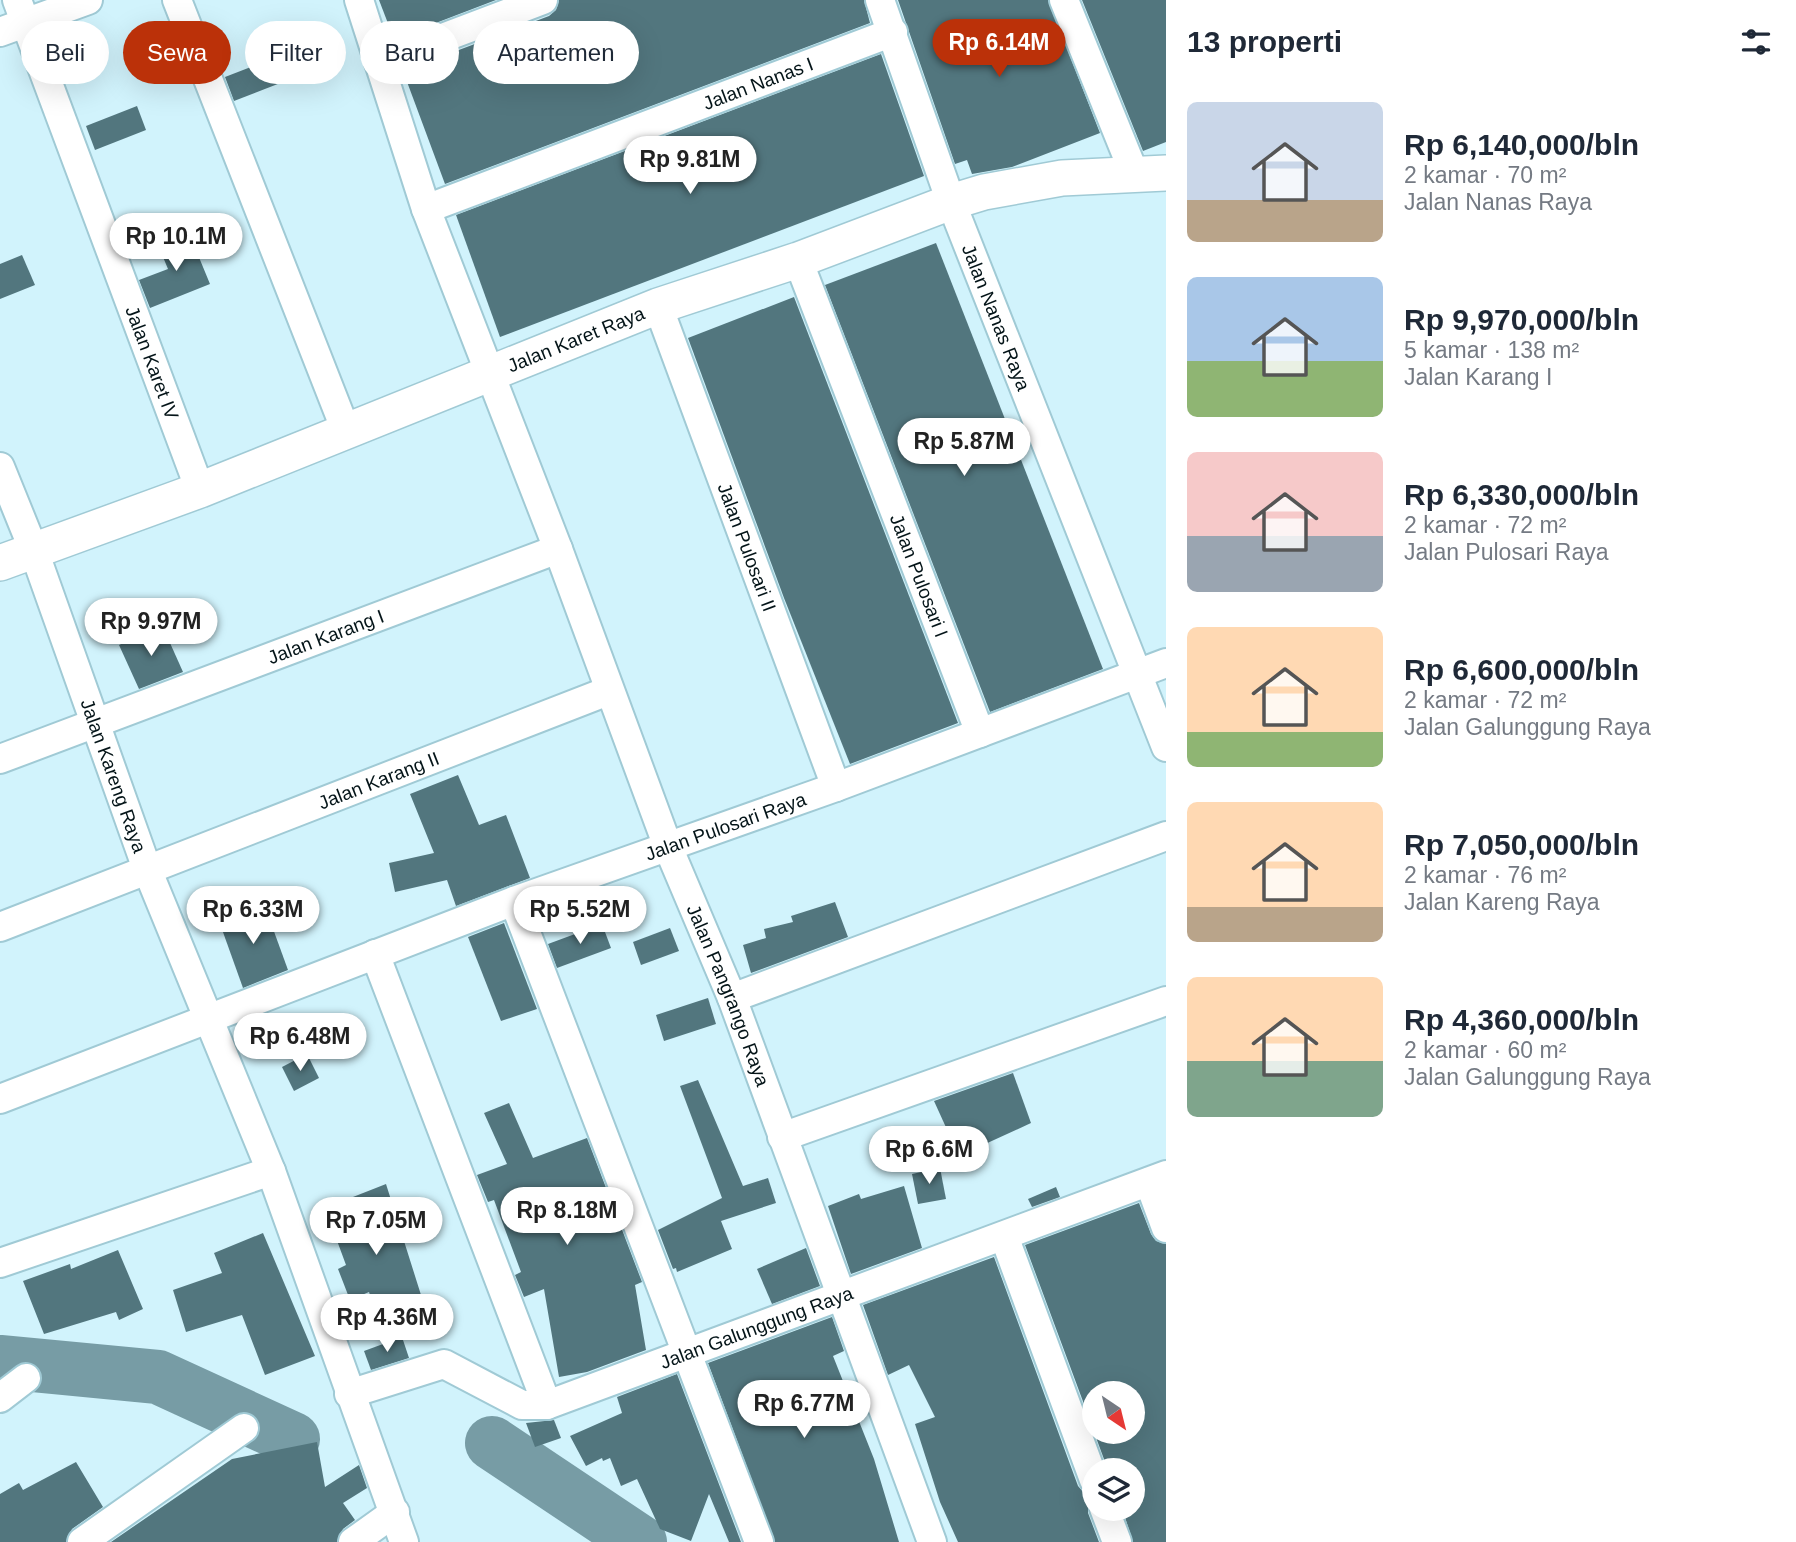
<!DOCTYPE html>
<html lang="id">
<head>
<meta charset="utf-8">
<style>
	:root { --surface:#fff; --page:#f6f6f7; --text:#1f2937; --muted:#747a83; --accent:#bb3109 }
	body { margin:0; font-family:Helvetica,sans-serif; background:var(--page); color:var(--text); height:100vh; display:flex; flex-direction:column; font-size:26px; white-space:nowrap }
	* { box-sizing:border-box; margin:0 }
	p { font-size:23px; color:var(--muted) }
	.icon { flex:none; width:38px; height:38px; fill:none; stroke:currentColor; stroke-width:2; stroke-linecap:round; stroke-linejoin:round }
	.map { position:relative; flex:1; overflow:hidden }
	.side { display:flex; flex-direction:column; background:var(--surface); width:630px }
	.side>* { flex:none }
	.top-card { position:absolute; left:21px; top:21px; width:665px; height:63px; display:flex; gap:14px }
	.needle { width:46px; rotate:145deg }
	.fabs { position:absolute; left:1082px; top:1381px; display:grid; gap:14px }
	.fabs a { display:grid; place-items:center; width:63px; height:63px; border-radius:50%; background:var(--surface); box-shadow:0 7px 28px #0002; font-size:35px }
	.price { position:absolute; translate:-50% -60px; padding:0 16px; border-radius:24px; background:#fff; color:#222; font-size:23px; line-height:46px; filter:drop-shadow(0 2px 4px #0008) }
	.price::after { content:''; position:absolute; left:50%; top:42px; width:21px; height:16px; margin-left:-10px; background:inherit; clip-path:polygon(0 0,100% 0,50% 100%) }
	.price.active { background:var(--accent); color:#fff }
	ul { padding:0; list-style:none }
	li { display:flex; align-items:center; gap:21px; height:175px; padding:0 21px }
	li span { display:grid; place-items:center; flex:none; width:196px; height:140px; border-radius:10px; color:#555 }
	li>.icon { margin-inline-start:auto }
	span .icon { width:84px; height:84px; fill:#fffc; stroke-width:1 }
	li b { font-size:30px }
	h2 { display:flex; justify-content:space-between; align-items:center; height:84px; padding:0 21px; font-size:30px }
	.pill { padding:0 24px; border-radius:32px; background:var(--surface); box-shadow:0 7px 28px #0002; font-size:24px; line-height:63px }
	.pill.active { background:var(--accent); color:#fff }
	main { display:flex; flex:1; min-height:0 }
	.map>svg:first-child { display:block }
	.lines { fill:none; stroke-linecap:round; stroke-linejoin:round }
	.river { stroke:#779ca5; stroke-width:54 }
	.building { fill:#52767e }
	.minor-casing { stroke:#a0cad5; stroke-width:32 }
	.tertiary-casing { stroke:#a0cad5; stroke-width:38 }
	.minor { stroke:#fff; stroke-width:28 }
	.tertiary { stroke:#fff; stroke-width:35 }
	.labels { text-anchor:middle; stroke-width:5; stroke-linejoin:round; paint-order:stroke }
	.street-label { font-size:19px; fill:#041418; stroke:#f3fbfd }
</style>
</head>
<body>
<main>
<div class="map">
<svg width="1166" height="1542" viewBox="0 0 1166 1542">
	<rect width="100%" height="100%" fill="#d1f3fc"/>
	<g class="lines">
		<g class="river">
			<polyline points="0,1362 158,1377 293,1439"/>
			<polyline points="492,1443 640,1542"/>
		</g>
	</g>
	<g class="building">
		<polygon points="379,0 496,0 394,39"/>
		<polygon points="559,0 864,0 870,23 445,184 403,71 549,16 556,10"/>
		<polygon points="898,0 1048,0 1100,133 1012,167 972,174 967,160 955,164"/>
		<polygon points="1082,0 1166,0 1166,142 1143,151"/>
		<polygon points="881,54 924,176 500,337 456,215"/>
		<polygon points="279,56 288,80 234,101 225,77"/>
		<polygon points="137,106 146,130 95,150 86,126"/>
		<polygon points="189,233 210,284 150,308 139,280 168,269 158,245"/>
		<polygon points="936,243 1103,669 990,712 825,285"/>
		<polygon points="22,255 35,285 0,299 0,264"/>
		<polygon points="794,297 958,723 850,764 784,598 688,338"/>
		<polygon points="162,625 183,672 139,689 119,645"/>
		<polygon points="458,775 479,825 506,815 530,878 456,906 447,880 395,892 389,863 434,853 410,794"/>
		<polygon points="835,902 848,937 751,973 743,945 766,938 764,929 793,922 791,916"/>
		<polygon points="264,904 288,970 243,988 219,921"/>
		<polygon points="504,923 537,1009 501,1021 468,937"/>
		<polygon points="602,924 611,948 557,968 548,944"/>
		<polygon points="670,928 679,951 641,965 633,942"/>
		<polygon points="708,998 716,1024 664,1041 656,1015"/>
		<polygon points="307,1054 319,1078 294,1091 282,1067"/>
		<polygon points="1013,1073 1031,1123 959,1156 934,1101"/>
		<polygon points="698,1080 743,1186 768,1178 776,1203 721,1221 732,1249 677,1272 676,1268 673,1269 658,1230 722,1198 680,1086"/>
		<polygon points="509,1103 533,1158 587,1138 642,1282 635,1285 646,1350 587,1372 559,1377 544,1289 524,1297 515,1275 521,1272 494,1200 488,1202 477,1175 507,1164 484,1113"/>
		<polygon points="940,1168 946,1199 918,1204 912,1174"/>
		<polygon points="386,1184 427,1314 382,1331 369,1292 350,1300 338,1269 346,1265 325,1208"/>
		<polygon points="904,1186 922,1248 851,1274 828,1206 859,1194 861,1199"/>
		<polygon points="1056,1187 1060,1197 1032,1207 1028,1199"/>
		<polygon points="1139,1203 1151,1234 1156,1241 1166,1244 1166,1542 1133,1542 1122,1508 1132,1508 1132,1470 1108,1470 1094,1432 1132,1432 1132,1393 1094,1393 1094,1431 1025,1245"/>
		<polygon points="263,1233 315,1356 265,1375 242,1315 186,1332 173,1290 222,1273 214,1253"/>
		<polygon points="806,1248 820,1286 772,1304 757,1269"/>
		<polygon points="118,1250 143,1309 119,1320 116,1312 44,1334 23,1281 70,1264 71,1269"/>
		<polygon points="994,1257 1078,1486 1084,1493 1093,1496 1088,1505 1088,1513 1099,1542 958,1542 940,1502 915,1424 935,1417 909,1365 888,1375 863,1305"/>
		<polygon points="832,1317 844,1351 833,1356 874,1459 899,1542 775,1542 708,1363"/>
		<polygon points="402,1337 409,1358 371,1370 364,1351"/>
		<polygon points="677,1374 741,1542 729,1542 709,1494 691,1541 660,1529 637,1479 621,1486 610,1458 603,1461 602,1458 586,1466 570,1436 622,1413 617,1397"/>
		<polygon points="554,1420 561,1438 535,1447 526,1423"/>
		<polygon points="317,1442 325,1487 359,1465 367,1488 343,1503 355,1520 343,1529 337,1542 111,1542 232,1459"/>
		<polygon points="76,1462 103,1507 72,1529 66,1542 0,1542 0,1494 19,1483 23,1490"/>
	</g>
	<g class="lines">
		<defs>
			<g id="minor">
				<path id="s1" d="M17,0L200,490"/>
				<polyline points="177,0 346,431"/>
				<path id="s2" d="M359,0L426,209L558,549L668,847L732,998L932,1542"/>
				<path id="s3" d="M880,0L951,202L1166,747"/>
				<polyline points="1064,0 1134,173"/>
				<polyline points="0,32 88,0"/>
				<polyline points="379,62 543,0"/>
				<path id="s4" d="M426,209L893,32"/>
				<path id="s5" d="M798,260L980,733"/>
				<path id="s6" d="M658,306L836,787"/>
				<path id="s7" d="M0,467L34,551L147,869L271,1171L404,1542"/>
				<path id="s8" d="M0,759L558,549"/>
				<polyline points="514,901 759,1542"/>
				<path id="s9" d="M0,927L608,691"/>
				<polyline points="375,954 547,1405"/>
				<polyline points="732,998 1166,836"/>
				<path id="s10" d="M0,1099L514,901L836,787L1166,663"/>
				<polyline points="782,1137 1166,1001"/>
				<polyline points="1149,1182 1166,1228"/>
				<polyline points="1004,1236 1094,1480"/>
				<polyline points="0,1263 271,1171"/>
				<path id="s11" d="M349,1394L444,1364L522,1405H547L1166,1175"/>
				<polyline points="0,1398 26,1378"/>
				<polyline points="1104,1508 1117,1542"/>
				<polyline points="82,1542 244,1428"/>
				<polyline points="353,1542 395,1512"/>
			</g>
			<g id="tertiary">
				<path id="s12" d="M0,563L200,490L658,306L798,260L951,202L984,192L1062,178L1166,173"/>
			</g>
		</defs>
		<use href="#minor" class="minor-casing"/>
		<use href="#tertiary" class="tertiary-casing"/>
		<use href="#minor" class="minor"/>
		<use href="#tertiary" class="tertiary"/>
	</g>
	<g class="labels">
		<g class="street-label">
			<text dy="7" stroke="none"><textPath href="#s4" startOffset="355">Jalan Nanas I</textPath></text>
			<text dy="7" stroke="none"><textPath href="#s3" startOffset="338">Jalan Nanas Raya</textPath></text>
			<text dy="7" stroke="none"><textPath href="#s12" startOffset="618">Jalan Karet Raya</textPath></text>
			<text dy="7" stroke="none"><textPath href="#s1" startOffset="387">Jalan Karet IV</textPath></text>
			<text dy="7" stroke="none"><textPath href="#s6" startOffset="257">Jalan Pulosari II</textPath></text>
			<text dy="7" stroke="none"><textPath href="#s5" startOffset="338">Jalan Pulosari I</textPath></text>
			<text dy="7" stroke="none"><textPath href="#s8" startOffset="348">Jalan Karang I</textPath></text>
			<text dy="7" stroke="none"><textPath href="#s7" startOffset="329">Jalan Kareng Raya</textPath></text>
			<text dy="7" stroke="none"><textPath href="#s9" startOffset="406">Jalan Karang II</textPath></text>
			<text dy="7" stroke="none"><textPath href="#s10" startOffset="775">Jalan Pulosari Raya</textPath></text>
			<text dy="7" stroke="none"><textPath href="#s2" startOffset="1062">Jalan Pangrango Raya</textPath></text>
			<text dy="7" stroke="none"><textPath href="#s11" startOffset="436">Jalan Galunggung Raya</textPath></text>
		</g>
	</g>
</svg>
<div class="fabs">
<a><svg class="needle" viewBox="-14 -14 28 28"><path d="M0-13l5 13h-10z" fill="#e53935"/><path d="M0 13l5-13h-10z" fill="#747a83"/></svg></a>
<a><svg class="icon" aria-label="layers" viewBox="0 0 24 24"><path d="M12 4l9 5-9 5-9-5zM3 14l9 5 9-5"/></svg></a>
</div>
<b class="price active" style="left:999px;top:79px">Rp 6.14M</b>
<b class="price" style="left:690px;top:196px">Rp 9.81M</b>
<b class="price" style="left:176px;top:273px">Rp 10.1M</b>
<b class="price" style="left:964px;top:478px">Rp 5.87M</b>
<b class="price" style="left:151px;top:658px">Rp 9.97M</b>
<b class="price" style="left:253px;top:946px">Rp 6.33M</b>
<b class="price" style="left:580px;top:946px">Rp 5.52M</b>
<b class="price" style="left:300px;top:1073px">Rp 6.48M</b>
<b class="price" style="left:929px;top:1186px">Rp 6.6M</b>
<b class="price" style="left:567px;top:1247px">Rp 8.18M</b>
<b class="price" style="left:376px;top:1257px">Rp 7.05M</b>
<b class="price" style="left:387px;top:1354px">Rp 4.36M</b>
<b class="price" style="left:804px;top:1440px">Rp 6.77M</b>
<div class="top-card">
<a class="pill">Beli</a>
<a class="pill active">Sewa</a>
<a class="pill">Filter</a>
<a class="pill">Baru</a>
<a class="pill">Apartemen</a>
</div>
</div>
<section class="side">
<h2>13 properti<svg class="icon" aria-label="filters" viewBox="0 0 24 24"><path d="M4 7h16M4 17h16"/><circle cx="9" cy="7" r="2"/><circle cx="15" cy="17" r="2"/></svg></h2>
<ul>
<li><span style="background:linear-gradient(#c9d6e8 70%,#b9a48a 0)"><svg class="icon" aria-label="home" viewBox="0 0 24 24"><path d="M3 11l9-7 9 7M6 9v11h12V9"/></svg></span><div><b>Rp 6,140,000/bln</b><p>2 kamar · 70 m²</p><p>Jalan Nanas Raya</p></div></li>
<li><span style="background:linear-gradient(#a9c7e8 60%,#8fb573 0)"><svg class="icon" aria-label="home" viewBox="0 0 24 24"><path d="M3 11l9-7 9 7M6 9v11h12V9"/></svg></span><div><b>Rp 9,970,000/bln</b><p>5 kamar · 138 m²</p><p>Jalan Karang I</p></div></li>
<li><span style="background:linear-gradient(#f6c9c9 60%,#9aa5b1 0)"><svg class="icon" aria-label="home" viewBox="0 0 24 24"><path d="M3 11l9-7 9 7M6 9v11h12V9"/></svg></span><div><b>Rp 6,330,000/bln</b><p>2 kamar · 72 m²</p><p>Jalan Pulosari Raya</p></div></li>
<li><span style="background:linear-gradient(#ffd9b3 75%,#8fb573 0)"><svg class="icon" aria-label="home" viewBox="0 0 24 24"><path d="M3 11l9-7 9 7M6 9v11h12V9"/></svg></span><div><b>Rp 6,600,000/bln</b><p>2 kamar · 72 m²</p><p>Jalan Galunggung Raya</p></div></li>
<li><span style="background:linear-gradient(#ffd9b3 75%,#b9a48a 0)"><svg class="icon" aria-label="home" viewBox="0 0 24 24"><path d="M3 11l9-7 9 7M6 9v11h12V9"/></svg></span><div><b>Rp 7,050,000/bln</b><p>2 kamar · 76 m²</p><p>Jalan Kareng Raya</p></div></li>
<li><span style="background:linear-gradient(#ffd9b3 60%,#7fa58c 0)"><svg class="icon" aria-label="home" viewBox="0 0 24 24"><path d="M3 11l9-7 9 7M6 9v11h12V9"/></svg></span><div><b>Rp 4,360,000/bln</b><p>2 kamar · 60 m²</p><p>Jalan Galunggung Raya</p></div></li>
</ul>
</section>
</main>
</body>
</html>
